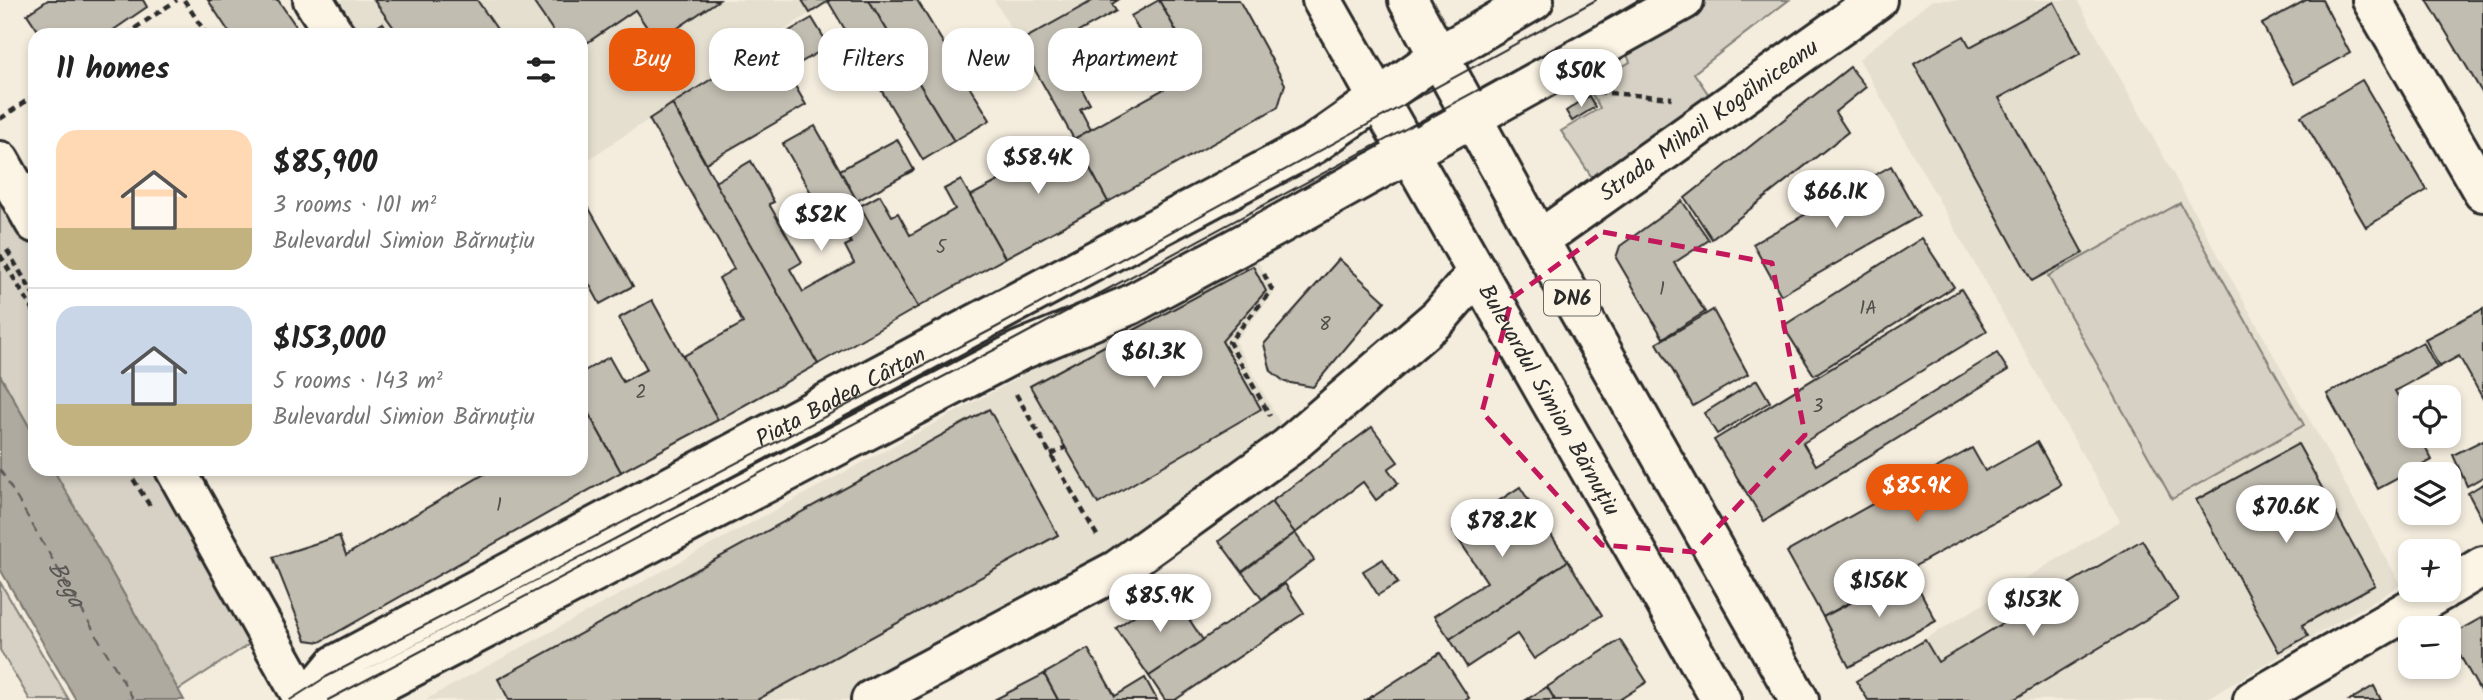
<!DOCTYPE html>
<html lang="en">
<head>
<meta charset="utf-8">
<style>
	:root { --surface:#fff; --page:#f2f2f2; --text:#222; --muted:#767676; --line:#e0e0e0; --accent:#ea580c }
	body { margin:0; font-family:Kalam,sans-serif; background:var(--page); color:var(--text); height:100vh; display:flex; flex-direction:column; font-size:26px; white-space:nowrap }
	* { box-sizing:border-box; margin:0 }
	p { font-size:23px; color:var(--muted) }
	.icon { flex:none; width:38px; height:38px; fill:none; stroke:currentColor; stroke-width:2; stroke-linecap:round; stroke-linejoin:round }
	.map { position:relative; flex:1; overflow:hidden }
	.sheet { position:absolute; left:28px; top:28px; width:560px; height:448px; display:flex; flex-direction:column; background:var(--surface); border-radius:21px; box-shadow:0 4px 10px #0003 }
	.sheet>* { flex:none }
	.guide { position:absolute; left:609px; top:28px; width:665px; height:63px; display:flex; gap:14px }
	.buttons { position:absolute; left:2398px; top:385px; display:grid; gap:14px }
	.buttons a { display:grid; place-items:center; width:63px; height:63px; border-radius:14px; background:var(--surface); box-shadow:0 4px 10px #0003; font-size:35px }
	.price { position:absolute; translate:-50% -60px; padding:0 16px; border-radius:24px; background:#fff; color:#222; font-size:23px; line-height:46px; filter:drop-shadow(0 2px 4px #0008) }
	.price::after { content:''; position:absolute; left:50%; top:42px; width:21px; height:16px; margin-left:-10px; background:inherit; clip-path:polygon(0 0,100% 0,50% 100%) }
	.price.selected { background:var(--accent); color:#fff }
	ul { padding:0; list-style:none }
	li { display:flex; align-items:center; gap:21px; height:175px; padding:0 28px }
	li+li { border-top:2px solid var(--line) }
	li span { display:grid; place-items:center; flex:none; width:196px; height:140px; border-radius:21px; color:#555 }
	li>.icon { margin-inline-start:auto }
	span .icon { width:84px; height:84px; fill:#fffc; stroke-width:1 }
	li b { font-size:30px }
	h2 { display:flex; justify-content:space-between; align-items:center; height:84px; padding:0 28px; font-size:30px }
	.tag { padding:0 24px; border-radius:21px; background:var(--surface); box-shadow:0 4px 10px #0003; font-size:24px; line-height:63px }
	.tag.selected { background:var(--accent); color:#fff }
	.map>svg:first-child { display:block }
	.built { fill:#e5dfd0 }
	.green { fill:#d6d1c4; stroke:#807e78; stroke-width:2 }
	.water { fill:#afaaa0; stroke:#7a7771; stroke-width:2 }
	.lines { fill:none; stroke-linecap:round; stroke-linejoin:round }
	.ferry { stroke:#595754; stroke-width:2; stroke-dasharray:9 7; stroke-linecap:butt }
	.building { fill:#c2bdb1; stroke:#2b2b2b; stroke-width:2 }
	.minor-casing { stroke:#2b2b2b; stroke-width:44 }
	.major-casing { stroke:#2b2b2b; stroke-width:44 }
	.path { stroke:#2b2b2b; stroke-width:4.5; stroke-dasharray:7 5; stroke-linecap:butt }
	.minor { stroke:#fcf5e5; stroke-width:38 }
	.major { stroke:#fcf5e5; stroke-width:38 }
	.tram { stroke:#2b2b2b; stroke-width:2 }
	.marked { fill:none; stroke:#c2185b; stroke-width:5; stroke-dasharray:14 9; stroke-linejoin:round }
	.labels { text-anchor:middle; stroke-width:5; stroke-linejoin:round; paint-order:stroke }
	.number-label { font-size:19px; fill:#51504c }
	.shield { fill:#fcf5e5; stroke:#6a6863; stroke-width:2 }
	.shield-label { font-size:21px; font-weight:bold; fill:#2b2b2b }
	.street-label { font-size:23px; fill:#2b2b2b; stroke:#fcf5e5 }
	.water-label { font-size:24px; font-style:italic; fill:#595754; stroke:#fcf5e5 }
</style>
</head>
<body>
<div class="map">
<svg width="2483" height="700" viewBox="0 0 2483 700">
	<rect width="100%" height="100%" fill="#f4edde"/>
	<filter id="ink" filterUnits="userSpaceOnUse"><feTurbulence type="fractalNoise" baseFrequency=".0143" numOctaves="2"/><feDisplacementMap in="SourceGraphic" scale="14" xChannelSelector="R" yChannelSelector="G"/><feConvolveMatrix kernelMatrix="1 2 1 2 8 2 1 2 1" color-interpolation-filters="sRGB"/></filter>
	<g filter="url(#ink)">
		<g class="built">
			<polygon points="335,0 830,0 581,164 581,35 358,35"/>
			<polygon points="994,0 1094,0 1019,42"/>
			<polygon points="1932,0 2077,0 2401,585 2205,700 1868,700 1856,681 2120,521 1859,59"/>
			<polygon points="1252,251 1275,292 1235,341 1288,437 1103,567 851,700 425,700"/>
		</g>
		<g class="green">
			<polygon points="1703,0 1789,0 1694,73 1709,95 1595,182 1561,131 1600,108 1587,86 1630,62 1623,45"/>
			<polygon points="0,161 35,223 35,437 0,375"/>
			<polygon points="2180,203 2304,425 2172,499 2048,276"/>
			<polygon points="53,469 175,469 268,632 178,690"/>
			<polygon points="0,582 69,700 30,700 0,650"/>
		</g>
		<polygon class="water" points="0,375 35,437 35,469 53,469 184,700 76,700 0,569"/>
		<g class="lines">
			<path class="ferry" id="s1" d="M0,469L134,700"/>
		</g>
		<g class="building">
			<polygon points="48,0 143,0 147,7 106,35 41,35 27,14"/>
			<polygon points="208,0 278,0 302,35 231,35"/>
			<polygon points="374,0 477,0 501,35 399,35"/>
			<polygon points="532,0 719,0 657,42 635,10 581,47 581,35 556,35"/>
			<polygon points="802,0 830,0 810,13"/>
			<polygon points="830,0 869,0 954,141 923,160 828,1"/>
			<polygon points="869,0 917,0 990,120 954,141"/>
			<polygon points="1094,0 1118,0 1112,4 1116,11 1057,44 1090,104 1080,109 1091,130 1074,139 1019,42"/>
			<polygon points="1159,0 1198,70 1170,86 1131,16"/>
			<polygon points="1159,0 1239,0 1285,84 1278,107 1108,202 1074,139 1198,70"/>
			<polygon points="2306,0 2322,0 2350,53 2294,84 2262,24"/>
			<polygon points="2427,0 2483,0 2483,94"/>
			<polygon points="2054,2 2081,53 1999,98 2083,253 2032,281 1914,64 1964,36 1970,47"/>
			<polygon points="812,18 829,46 786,71 770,42"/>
			<polygon points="383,23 391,35 366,35"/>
			<polygon points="770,42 806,105 706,163 672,104"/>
			<polygon points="1850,67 1866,87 1835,112 1848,132 1712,239 1685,198"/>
			<polygon points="2362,80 2427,190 2366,227 2301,116"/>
			<polygon points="1589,96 1595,107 1572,121 1566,111"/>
			<polygon points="672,104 818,364 718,420 682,357 743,323 719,278 734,269 649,119"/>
			<polygon points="815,126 918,307 818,364 715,182 751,161 774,202 769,204 802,262 790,269 803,292 854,263 845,246 851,243 839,221 830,226 783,144"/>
			<polygon points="897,139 914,170 857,201 840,170"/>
			<polygon points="1074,139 1108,202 1005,258 970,196 1008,176 998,158 1029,140 1038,159"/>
			<polygon points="1891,166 1919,216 1781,295 1753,244"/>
			<polygon points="961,180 1005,258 918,307 860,206 880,195 892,216 898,213 910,235 955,209 944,189"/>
			<polygon points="581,194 633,286 600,304 581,269"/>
			<polygon points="1682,201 1709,240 1674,263 1705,312 1663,338 1616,258 1620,246"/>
			<polygon points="1922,238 1954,287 1814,375 1783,326"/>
			<polygon points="1339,259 1385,301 1313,387 1285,382 1271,371 1264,344"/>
			<polygon points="1253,266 1266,291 1222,341 1261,409 1098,504 1030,386"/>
			<polygon points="1961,289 1987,331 1803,443 1816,465 1997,353 2008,370 1764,521 1714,440"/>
			<polygon points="652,300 718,420 621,472 581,400 581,373 609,357 623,382 647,369 619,318"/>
			<polygon points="2483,309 2483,399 2459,356 2439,367 2425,339"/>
			<polygon points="1713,310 1748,374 1693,406 1657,343"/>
			<polygon points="2423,342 2437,368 2395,391 2410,418 2410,436 2420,436 2432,460 2378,489 2327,394"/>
			<polygon points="1757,380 1770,402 1717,434 1704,413"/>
			<polygon points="581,400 621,472 320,642 306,640 273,557 339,536 346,555 493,469 581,469"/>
			<polygon points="989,409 1058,535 757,700 509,700 498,679"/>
			<polygon points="1372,427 1398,462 1388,469 1398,483 1376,500 1363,482 1295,533 1271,502"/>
			<polygon points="2483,440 2483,477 2467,486 2453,455"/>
			<polygon points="2037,442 2061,485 1823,617 1787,552 1972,448 1985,471"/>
			<polygon points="2298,444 2375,585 2302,625 2308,636 2279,652 2196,500"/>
			<polygon points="2483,484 2483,521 2468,493"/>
			<polygon points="1520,487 1568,561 1450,639 1434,616 1487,582 1453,531"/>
			<polygon points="1271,502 1295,533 1242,572 1219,541"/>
			<polygon points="1295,533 1314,560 1262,599 1242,572"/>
			<polygon points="2142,540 2178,600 2013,700 1868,700 1856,681 1925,640 1938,662"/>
			<polygon points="1383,559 1398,583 1378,595 1363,571"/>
			<polygon points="1568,561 1602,615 1534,659 1517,634 1467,667 1450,639"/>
			<polygon points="1910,572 1936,621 1849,667 1823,617"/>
			<polygon points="1285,584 1304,613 1175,700 1165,700 1149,676"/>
			<polygon points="1170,591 1203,640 1149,676 1116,628"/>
			<polygon points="2483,617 2483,696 2449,636"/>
			<polygon points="1620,640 1647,682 1619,700 1555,700 1547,687"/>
			<polygon points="1088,649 1115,696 1145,678 1157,700 1058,700 1044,674"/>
			<polygon points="1440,653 1469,698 1466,700 1366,700"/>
			<polygon points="1044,674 1058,700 994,700"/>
			<polygon points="2374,686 2381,700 2350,700"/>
			<polygon points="1547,687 1555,700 1526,700"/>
		</g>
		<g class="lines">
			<defs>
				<g id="minor">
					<polyline points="313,0 335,35"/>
					<polyline points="2372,0 2483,192"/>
					<polyline points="0,161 35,223"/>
					<path id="s2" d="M1539,240L1877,0"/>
					<polyline points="175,469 304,700"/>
					<polyline points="2448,587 2483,566"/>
					<path id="s3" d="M306,700L335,665L1314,144L1440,55L1534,0"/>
					<polyline points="313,700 370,689 1019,351 1130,305 1273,228 1684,0"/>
					<polyline points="871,700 1117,570 1288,447 1439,317 1478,272"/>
					<polyline points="2253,700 2443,590"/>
				</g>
				<g id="major">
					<path id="s4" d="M1322,0L1721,700"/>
					<polyline points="1408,0 1539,240 1799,700"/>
				</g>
			</defs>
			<use href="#minor" class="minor-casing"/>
			<use href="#major" class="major-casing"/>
			<g class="path">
				<polyline points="184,0 207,35"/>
				<polyline points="125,35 177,0"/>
				<polyline points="1597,92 1672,98"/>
				<polyline points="0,119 35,95"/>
				<polyline points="7,250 35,297"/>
				<polyline points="0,255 35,314"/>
				<polyline points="1264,274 1272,290 1229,342 1270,416"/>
				<polyline points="1016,394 1099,539"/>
				<polyline points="1051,455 1066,447"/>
				<polyline points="127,469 150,506"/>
			</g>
			<use href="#minor" class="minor"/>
			<use href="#major" class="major"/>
			<g class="tram">
				<polyline points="290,700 326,677 995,328 1596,0"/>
				<polyline points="328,700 1015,339 1556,48 1638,0"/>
			</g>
		</g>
	</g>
	<path class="marked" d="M1603,232L1772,263L1805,435L1694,552L1602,545L1482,412L1512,298Z"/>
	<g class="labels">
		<g class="number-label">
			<text x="941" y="253">5</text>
			<text x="1662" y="295">1</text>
			<text x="1868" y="314">1A</text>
			<text x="1325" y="330">8</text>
			<text x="641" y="398">2</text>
			<text x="1818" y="412">3</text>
			<text x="499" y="511">1</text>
		</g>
		<rect class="shield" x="1544" y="280.5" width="56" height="35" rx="5"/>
		<g class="shield-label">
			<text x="1572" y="305">DN6</text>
		</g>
		<g class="street-label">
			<text dy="8" stroke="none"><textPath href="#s2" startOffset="208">Strada Mihail Kogălniceanu</textPath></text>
			<text dy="8" stroke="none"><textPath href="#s3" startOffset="618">Piața Badea Cârțan</textPath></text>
			<text dy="8" stroke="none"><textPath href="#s4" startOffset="460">Bulevardul Simion Bărnuțiu</textPath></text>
		</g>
		<g class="water-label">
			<text dy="8" stroke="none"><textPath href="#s1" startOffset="133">Bega</textPath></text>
		</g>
	</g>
</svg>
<div class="buttons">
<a><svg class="icon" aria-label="locate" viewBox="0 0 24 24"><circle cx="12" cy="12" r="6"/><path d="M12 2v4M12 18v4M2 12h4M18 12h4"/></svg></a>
<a><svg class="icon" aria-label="layers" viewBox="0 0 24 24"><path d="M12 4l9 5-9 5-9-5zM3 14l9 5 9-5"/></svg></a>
<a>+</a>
<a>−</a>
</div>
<b class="price" style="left:1581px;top:109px">$50K</b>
<b class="price" style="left:1038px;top:196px">$58.4K</b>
<b class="price" style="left:1836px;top:230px">$66.1K</b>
<b class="price" style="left:821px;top:253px">$52K</b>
<b class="price" style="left:1154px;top:390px">$61.3K</b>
<b class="price selected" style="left:1917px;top:524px">$85.9K</b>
<b class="price" style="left:2286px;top:545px">$70.6K</b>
<b class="price" style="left:1502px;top:559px">$78.2K</b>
<b class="price" style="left:1879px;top:619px">$156K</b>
<b class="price" style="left:1160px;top:634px">$85.9K</b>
<b class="price" style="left:2033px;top:638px">$153K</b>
<div class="guide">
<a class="tag selected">Buy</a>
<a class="tag">Rent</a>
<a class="tag">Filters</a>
<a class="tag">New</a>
<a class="tag">Apartment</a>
</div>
<section class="sheet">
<h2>11 homes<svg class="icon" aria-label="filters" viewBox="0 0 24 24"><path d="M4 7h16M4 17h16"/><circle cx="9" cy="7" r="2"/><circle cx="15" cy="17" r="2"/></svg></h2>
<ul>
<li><span style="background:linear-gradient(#ffd9b3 70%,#c2b280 0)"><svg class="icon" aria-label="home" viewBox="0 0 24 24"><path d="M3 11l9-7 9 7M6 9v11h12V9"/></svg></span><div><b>$85,900</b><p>3 rooms · 101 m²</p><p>Bulevardul Simion Bărnuțiu</p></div></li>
<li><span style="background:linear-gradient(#c9d6e8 70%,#c2b280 0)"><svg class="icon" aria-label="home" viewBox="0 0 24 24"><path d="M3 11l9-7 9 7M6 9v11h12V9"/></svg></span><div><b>$153,000</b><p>5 rooms · 143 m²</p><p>Bulevardul Simion Bărnuțiu</p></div></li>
</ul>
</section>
</div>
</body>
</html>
